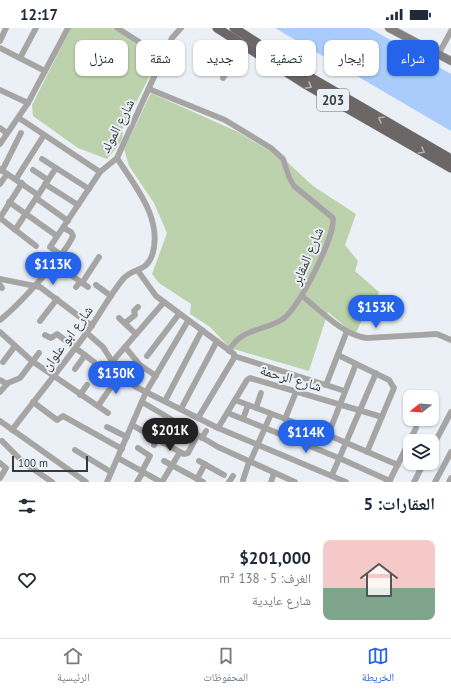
<!DOCTYPE html>
<html lang="ar">
<head>
<meta charset="utf-8">
<style>
	:root { --surface:#fff; --page:#f6f6f7; --text:#1f2937; --muted:#747a83; --line:#e0e1e3; --accent:#2563eb }
	body { margin:0; font-family:"PT Sans","Noto Naskh Arabic",sans-serif; background:var(--page); color:var(--text); direction:rtl; height:100vh; display:flex; flex-direction:column; font-size:15px; white-space:nowrap }
	* { box-sizing:border-box; margin:0 }
	p { font-size:13px; color:var(--muted) }
	.icon { flex:none; width:22px; height:22px; fill:none; stroke:currentColor; stroke-width:2; stroke-linecap:round; stroke-linejoin:round }
	.map { position:relative; height:454px; overflow:hidden; direction:ltr }
	.side { display:flex; flex-direction:column; background:var(--surface); flex:1 }
	.side>* { flex:none }
	.hud { position:absolute; left:12px; top:12px; width:427px; height:36px; direction:rtl; display:flex; gap:8px }
	.needle { width:26px; rotate:253deg }
	.fabs { position:absolute; left:403px; top:362px; display:grid; gap:8px }
	.fabs a { display:grid; place-items:center; width:36px; height:36px; border-radius:8px; background:var(--surface); box-shadow:0 1px 3px #0004; font-size:20px }
	.scale { position:absolute; left:12px; bottom:10px; width:76px; box-sizing:border-box; padding-left:4px; border:2px solid #373a3b; border-top:0; font-size:11px; line-height:14px; white-space:nowrap; color:#373a3b; -webkit-text-stroke:3px #eaf0f5; paint-order:stroke }
	.price { position:absolute; translate:-50% -34px; padding:0 9px; border-radius:14px; background:var(--accent); color:#fff; font-size:13px; line-height:26px; filter:drop-shadow(0 1px 2px #0008) }
	.price::after { content:''; position:absolute; left:50%; top:24px; width:12px; height:9px; margin-left:-6px; background:inherit; clip-path:polygon(0 0,100% 0,50% 100%) }
	.price.selected { background:#222; color:#fff }
	ul { padding:0; list-style:none }
	li { display:flex; align-items:center; gap:12px; height:100px; padding:0 16px }
	li+li { border-top:1px solid var(--line) }
	li span { display:grid; place-items:center; flex:none; width:112px; height:80px; border-radius:8px; color:#555 }
	li>.icon { margin-inline-start:auto }
	span .icon { width:48px; height:48px; fill:#fffc; stroke-width:1 }
	li b { font-size:17px }
	h2 { display:flex; justify-content:space-between; align-items:center; height:48px; padding:0 16px; font-size:17px }
	.chip { padding:0 14px; border-radius:8px; background:var(--surface); box-shadow:0 1px 3px #0004; font-size:14px; line-height:36px }
	.chip.selected { background:var(--accent); color:#fff }
	.status { display:flex; justify-content:space-between; align-items:center; height:28px; padding:0 20px; background:var(--surface); direction:ltr }
	.status svg { height:11px; fill:currentColor }
	.menu { display:flex; justify-content:space-around; align-items:center; height:56px; border-top:1px solid var(--line); background:var(--surface); font-size:11px; color:var(--muted) }
	.menu a { display:grid; justify-items:center; gap:2px }
	.menu .selected { color:var(--accent) }
	.map>svg:first-child { display:block }
	.green { fill:#bbd2ac }
	.water { fill:#a9ccfc }
	.lines { fill:none; stroke-linecap:round; stroke-linejoin:round }
	.street-casing { stroke:#c6ccd0; stroke-width:6 }
	.secondary-casing { stroke:#c6ccd0; stroke-width:9 }
	.primary-casing { stroke:#c6ccd0; stroke-width:10 }
	.street { stroke:#a7a4a4; stroke-width:5.5 }
	.secondary { stroke:#84807f; stroke-width:8 }
	.primary { stroke:#6c6666; stroke-width:9 }
	.oneway { stroke:#b1b2b5 }
	.labels { text-anchor:middle; stroke-width:4; stroke-linejoin:round; paint-order:stroke }
	.shield { fill:#eaf0f5; stroke:#6d7173; stroke-width:1 }
	.shield-label { font-size:13px; font-weight:bold; fill:#373a3b }
	.street-label { font-size:14px; fill:#373a3b; stroke:#eaf0f5 }
</style>
</head>
<body>
<div class="status"><b>12:17</b><svg viewBox="0 0 49 12"><path d="M0 12V9h3v3zM5 12V6h3v6zM10 12V3h3v9zM15 12V0h3v12zM26 1h20v11H26zM47 4h2v5h-2z"/></svg></div>
<div class="map">
<svg width="451" height="454" viewBox="0 0 451 454">
	<rect width="100%" height="100%" fill="#eaf0f5"/>
	<g class="green">
		<path d="M71,0H113L159,30L122,102C126,113 113,123 107,131L78,120L33,88L32,77Z"/>
		<polygon points="151,65 238,104 285,132 313,158 356,186 345,217 358,233 355,243 379,264 375,273 371,272 355,307 328,284 309,343 230,320 210,299 190,286 191,276 159,255 152,246 167,205 154,175 129,138 124,121"/>
	</g>
	<polygon class="water" points="275,0 369,0 451,46 451,103"/>
	<g class="lines">
		<defs>
			<g id="street">
				<polyline points="117,0 163,29"/>
				<polyline points="0,13 6,0"/>
				<polyline points="0,20 45,43"/>
				<polyline points="438,27 451,3"/>
				<polyline points="20,30 36,0"/>
				<polyline points="223,50 242,16"/>
				<path d="M149,61L225,92L271,120L283,131L289,149L294,158L333,190C335,209 299,280 283,291C265,303 240,300 229,323"/>
				<polyline points="0,62 28,75"/>
				<polyline points="19,90 100,144"/>
				<polyline points="0,100 7,105"/>
				<polyline points="0,116 28,75 68,0"/>
				<polyline points="42,131 89,161"/>
				<polyline points="0,141 38,167"/>
				<polyline points="33,142 48,152"/>
				<polyline points="2,143 21,105"/>
				<polyline points="16,151 44,107"/>
				<polyline points="0,156 7,146"/>
				<polyline points="45,156 78,177"/>
				<polyline points="36,170 68,193"/>
				<polyline points="9,174 57,208"/>
				<polyline points="0,190 36,218"/>
				<polyline points="0,190 22,155"/>
				<polyline points="15,202 56,140"/>
				<polyline points="61,227 50,219 100,144 117,130 163,29 172,10 181,0"/>
				<polyline points="54,235 88,259"/>
				<polyline points="138,243 156,268 234,326 234,330 198,390"/>
				<polyline points="0,251 40,259 92,298"/>
				<polyline points="82,255 99,229"/>
				<polyline points="0,257 2,260"/>
				<polyline points="96,257 111,268"/>
				<polyline points="76,259 80,254"/>
				<path d="M302,268C320,282 344,308 367,310L437,306L451,312"/>
				<polyline points="119,290 136,306"/>
				<path d="M0,292C18,278 64,228 73,208L71,204L64,200"/>
				<polyline points="40,293 57,271"/>
				<polyline points="125,295 135,287 134,283 138,279"/>
				<polyline points="0,304 32,333 108,385"/>
				<polyline points="87,305 103,319 120,346 136,359 218,400 346,454"/>
				<polyline points="45,307 51,310 57,306 94,334"/>
				<polyline points="125,319 140,337 156,348"/>
				<polyline points="338,327 389,352 394,360 367,424"/>
				<polyline points="147,328 179,286"/>
				<polyline points="234,328 345,363"/>
				<polyline points="3,334 15,318"/>
				<polyline points="112,334 164,274"/>
				<polyline points="75,341 85,327"/>
				<polyline points="0,352 7,356"/>
				<polyline points="326,357 347,303"/>
				<polyline points="0,364 8,355 20,350 39,325"/>
				<polyline points="80,367 87,357"/>
				<polyline points="235,372 328,407 398,437"/>
				<polyline points="165,373 202,302"/>
				<polyline points="33,374 57,392 63,388 122,421"/>
				<polyline points="142,374 218,419 295,454"/>
				<polyline points="98,378 120,346"/>
				<polyline points="256,380 261,365"/>
				<polyline points="181,381 217,313"/>
				<polyline points="228,385 339,430 390,453"/>
				<polyline points="243,391 248,377"/>
				<polyline points="285,391 296,364"/>
				<polyline points="0,393 86,454"/>
				<polyline points="132,397 180,424"/>
				<polyline points="107,399 127,409"/>
				<polyline points="218,400 247,352 250,350 382,389"/>
				<path d="M12,402C37,369 63,337 88,303C100,286 110,267 123,251C133,239 148,245 153,224C162,189 134,157 117,130"/>
				<polyline points="328,407 356,336"/>
				<polyline points="202,410 206,403"/>
				<polyline points="2,413 23,434 52,454"/>
				<polyline points="163,415 166,408"/>
				<polyline points="154,417 157,411"/>
				<polyline points="138,420 150,428 142,443"/>
				<polyline points="432,420 451,384"/>
				<polyline points="75,422 111,444"/>
				<polyline points="118,430 161,454"/>
				<polyline points="164,433 203,454"/>
				<polyline points="199,433 224,447"/>
				<polyline points="250,434 271,386"/>
				<polyline points="0,435 6,440 0,450"/>
				<polyline points="332,447 376,345"/>
				<polyline points="197,451 205,436"/>
				<polyline points="243,452 249,434"/>
				<polyline points="107,454 146,364 188,293"/>
				<polyline points="137,454 143,444"/>
				<polyline points="162,454 180,424 184,426 188,425 197,408"/>
				<polyline points="229,454 233,448"/>
				<polyline points="271,454 274,445"/>
				<polyline points="389,454 416,400"/>
				<polyline points="414,454 424,435"/>
				<polyline points="435,454 451,424"/>
				<polyline points="449,454 451,450"/>
			</g>
			<polyline id="secondary" points="389,0 451,33"/>
			<g id="primary">
				<polyline points="217,0 305,56 451,140"/>
				<polyline points="234,0 308,48 451,131"/>
			</g>
		</defs>
		<use href="#street" class="street-casing"/>
		<use href="#secondary" class="secondary-casing"/>
		<use href="#primary" class="primary-casing"/>
		<use href="#street" class="street"/>
		<use href="#secondary" class="secondary"/>
		<use href="#primary" class="primary"/>
	</g>
	<defs><path id="oneway-chevron" d="M-2-3.5L2.5 0L-2 3.5" fill="none" stroke-width="1.6" stroke-linecap="round" stroke-linejoin="round"/></defs>
	<g class="oneway">
		<use href="#oneway-chevron" transform="translate(309 58) rotate(30)"/>
		<use href="#oneway-chevron" transform="translate(381 91) rotate(-150)"/>
		<use href="#oneway-chevron" transform="translate(422 123) rotate(30)"/>
	</g>
	<g class="labels">
		<rect class="shield" x="317" y="61" width="32" height="22" rx="3"/>
		<g class="shield-label">
			<text x="333" y="77">203</text>
		</g>
		<g class="street-label">
			<text transform="translate(117 98) rotate(-63)" y="5">شارع المولد</text>
			<text transform="translate(307 228) rotate(-67)" y="5">شارع المقابر</text>
			<text transform="translate(67 310) rotate(-54)" y="5">شارع ابو علوان</text>
			<text transform="translate(291 350) rotate(16)" y="5">شارع الرحمة</text>
		</g>
	</g>
</svg>
<div class="fabs">
<a><svg class="needle" viewBox="-14 -14 28 28"><path d="M0-13l5 13h-10z" fill="#e53935"/><path d="M0 13l5-13h-10z" fill="#747a83"/></svg></a>
<a><svg class="icon" aria-label="layers" viewBox="0 0 24 24"><path d="M12 4l9 5-9 5-9-5zM3 14l9 5 9-5"/></svg></a>
</div>
<div class="scale">100 m</div>
<b class="price" style="left:53px;top:258px">$113K</b>
<b class="price" style="left:376px;top:301px">$153K</b>
<b class="price" style="left:116px;top:367px">$150K</b>
<b class="price selected" style="left:170px;top:424px">$201K</b>
<b class="price" style="left:306px;top:426px">$114K</b>
<div class="hud">
<a class="chip selected">شراء</a>
<a class="chip">إيجار</a>
<a class="chip">تصفية</a>
<a class="chip">جديد</a>
<a class="chip">شقة</a>
<a class="chip">منزل</a>
</div>
</div>
<section class="side">
<h2>العقارات: 5<svg class="icon" aria-label="filters" viewBox="0 0 24 24"><path d="M4 7h16M4 17h16"/><circle cx="9" cy="7" r="2"/><circle cx="15" cy="17" r="2"/></svg></h2>
<ul>
<li><span style="background:linear-gradient(#f6c9c9 60%,#7fa58c 0)"><svg class="icon" aria-label="home" viewBox="0 0 24 24"><path d="M3 11l9-7 9 7M6 9v11h12V9"/></svg></span><div><b>$201,000</b><p>الغرف: 5 · 138 m²</p><p>شارع عايدية</p></div><svg class="icon" aria-label="heart" viewBox="0 0 24 24"><path d="M12 20l-8-8c-3-5 5-10 8-4 3-6 11-1 8 4z"/></svg></li>
</ul>
</section>
<nav class="menu">
<a class="selected"><svg class="icon" aria-label="map" viewBox="0 0 24 24"><path d="M3 6l6-2 6 2 6-2v14l-6 2-6-2-6 2zM9 4v14M15 6v14"/></svg>الخريطة</a>
<a><svg class="icon" aria-label="saved" viewBox="0 0 24 24"><path d="M7 4h10v16l-5-4-5 4z"/></svg>المحفوظات</a>
<a><svg class="icon" aria-label="home" viewBox="0 0 24 24"><path d="M3 11l9-7 9 7M6 9v11h12V9"/></svg>الرئيسية</a>
</nav>
</body>
</html>
